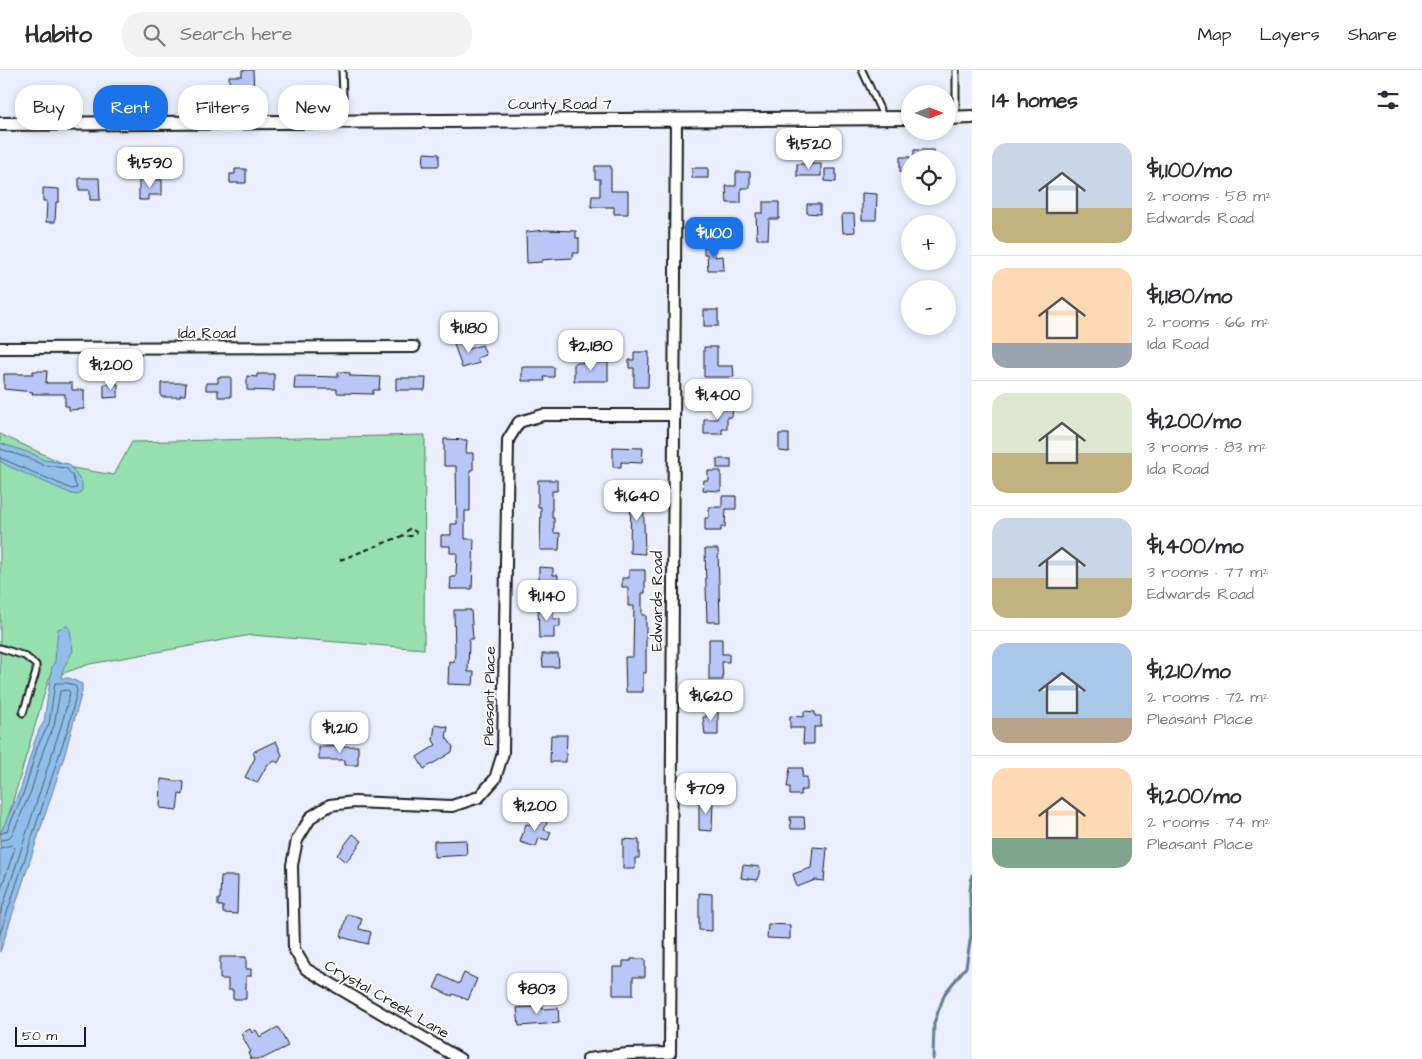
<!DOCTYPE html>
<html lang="en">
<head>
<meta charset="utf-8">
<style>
	:root { --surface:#fff; --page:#f2f2f3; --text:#2b2b33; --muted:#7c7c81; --line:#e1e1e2; --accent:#1a73e8 }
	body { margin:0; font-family:"Architects Daughter",sans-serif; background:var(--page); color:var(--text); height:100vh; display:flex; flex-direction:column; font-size:19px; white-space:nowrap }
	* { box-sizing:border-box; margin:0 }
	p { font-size:16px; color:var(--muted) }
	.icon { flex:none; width:28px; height:28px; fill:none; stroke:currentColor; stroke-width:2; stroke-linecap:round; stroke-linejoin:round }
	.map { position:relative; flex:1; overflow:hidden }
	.drawer { display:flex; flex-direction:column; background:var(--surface); width:450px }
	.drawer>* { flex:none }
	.hud { position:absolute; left:15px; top:15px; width:475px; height:45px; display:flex; gap:10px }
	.needle { width:32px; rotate:90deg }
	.controls { position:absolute; left:901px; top:15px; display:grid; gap:10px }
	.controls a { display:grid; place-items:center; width:55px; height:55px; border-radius:50%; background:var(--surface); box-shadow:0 2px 8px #0003; font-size:25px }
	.scale { position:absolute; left:15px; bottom:12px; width:71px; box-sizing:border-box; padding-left:5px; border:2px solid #1c1c1c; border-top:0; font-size:14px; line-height:18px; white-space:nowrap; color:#1c1c1c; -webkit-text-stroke:4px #fff; paint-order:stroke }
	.price { position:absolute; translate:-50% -42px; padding:0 11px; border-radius:10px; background:#fff; color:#222; font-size:16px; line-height:32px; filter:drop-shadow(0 1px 2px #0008) }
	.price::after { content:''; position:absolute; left:50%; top:30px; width:15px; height:11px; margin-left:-8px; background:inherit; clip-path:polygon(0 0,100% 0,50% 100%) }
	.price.selected { background:var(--accent); color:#fff }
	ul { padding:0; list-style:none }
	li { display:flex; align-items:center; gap:15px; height:125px; padding:0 20px }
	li+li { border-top:1px solid var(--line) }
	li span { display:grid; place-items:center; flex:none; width:140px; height:100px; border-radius:15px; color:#555 }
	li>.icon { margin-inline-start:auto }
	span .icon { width:60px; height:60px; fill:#fffc; stroke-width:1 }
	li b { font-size:21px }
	h2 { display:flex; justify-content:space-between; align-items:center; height:60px; padding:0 20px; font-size:21px }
	.tag { padding:0 18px; border-radius:20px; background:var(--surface); box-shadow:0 2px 8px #0003; font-size:18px; line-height:45px }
	.tag.selected { background:var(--accent); color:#fff }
	header { display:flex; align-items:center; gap:30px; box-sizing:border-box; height:70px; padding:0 25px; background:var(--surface); border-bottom:1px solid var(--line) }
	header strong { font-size:24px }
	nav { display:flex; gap:28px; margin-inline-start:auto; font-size:18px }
	.search { width:350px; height:45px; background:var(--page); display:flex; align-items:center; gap:12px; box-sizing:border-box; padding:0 18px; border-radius:20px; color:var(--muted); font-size:19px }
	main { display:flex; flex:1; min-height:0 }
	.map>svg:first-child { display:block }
	.green { fill:#96dfae; stroke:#597e65 }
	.water { fill:#90beea; stroke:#627d98 }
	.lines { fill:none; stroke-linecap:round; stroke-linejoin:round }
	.shore { stroke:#4a5d6e; stroke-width:1 }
	.stream { stroke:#627d98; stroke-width:3 }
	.building { fill:#b8c7f7; stroke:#1c1c1c }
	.service-casing { stroke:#1c1c1c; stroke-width:9 }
	.minor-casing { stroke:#1c1c1c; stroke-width:14 }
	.tertiary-casing { stroke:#1c1c1c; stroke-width:16 }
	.path { stroke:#1c1c1c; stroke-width:2; stroke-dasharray:5 4; stroke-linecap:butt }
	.service { stroke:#fff; stroke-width:5 }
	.minor { stroke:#fff; stroke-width:10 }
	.tertiary { stroke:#fff; stroke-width:12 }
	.labels { text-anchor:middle; stroke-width:4; stroke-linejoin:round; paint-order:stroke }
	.street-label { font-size:15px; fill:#1c1c1c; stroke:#fff }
</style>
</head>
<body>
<header>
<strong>Habito</strong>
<div class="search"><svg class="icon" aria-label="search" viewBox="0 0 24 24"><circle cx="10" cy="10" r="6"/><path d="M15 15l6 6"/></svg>Search here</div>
<nav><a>Map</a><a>Layers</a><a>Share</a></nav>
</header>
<main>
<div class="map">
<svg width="972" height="989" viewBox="0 0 972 989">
	<rect width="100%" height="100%" fill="#eaeefd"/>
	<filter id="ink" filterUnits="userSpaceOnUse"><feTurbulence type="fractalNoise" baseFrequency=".02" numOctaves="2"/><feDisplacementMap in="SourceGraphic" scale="10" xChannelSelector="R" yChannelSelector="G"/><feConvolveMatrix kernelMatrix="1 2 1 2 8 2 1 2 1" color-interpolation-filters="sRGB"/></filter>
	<g filter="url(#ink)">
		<polygon class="green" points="0,364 73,398 114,405 132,372 425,365 424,579 251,565 90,594 49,608 0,775"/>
		<g class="water">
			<polygon points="0,373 33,384 44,390 69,394 82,413 82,420 78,425 72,424 8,396 0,391"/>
			<polygon points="67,556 70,560 73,581 63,599 61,608 69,608 82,614 82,621 64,687 0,882 0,764 21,718 34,673 40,658 44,652 52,597 55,591 58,559"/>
		</g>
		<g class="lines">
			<g class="shore">
				<polyline points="0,379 31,389 42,395 66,398 72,405 77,418 72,419 0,388"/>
				<polyline points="0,764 7,761 25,719 38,675 49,654 55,613 68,613 75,616 77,620 69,655 0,864"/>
				<polyline points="0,770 8,769 13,763 31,721 44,678 54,656 60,621 68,620 70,623 62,653 0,845"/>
				<polyline points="0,778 12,775 15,778 0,822"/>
			</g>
			<polyline class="stream" points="933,989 934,953 945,923 966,897 971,865 970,821 972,805"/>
		</g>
		<g class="building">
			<polygon points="242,0 253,0 254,23 230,23 229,6 242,6"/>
			<rect x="914" y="80" width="20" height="9"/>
			<polygon points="424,83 439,84 439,96 423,96"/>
			<polygon points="900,87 910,87 910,101 900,102"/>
			<rect x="797" y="94" width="24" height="12"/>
			<polygon points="595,96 611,96 611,121 628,121 628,144 614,144 614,137 591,137 592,126 600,126 600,109 595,109"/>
			<rect x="692" y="98" width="16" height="10"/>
			<polygon points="235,99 246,99 246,113 230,113 230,104 235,104"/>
			<polygon points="825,99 836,99 836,112 825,111"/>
			<polygon points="736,102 750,102 750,118 741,118 741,133 727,133 726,116 736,116"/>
			<polygon points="79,108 99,108 100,130 90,130 90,120 79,120"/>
			<polygon points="139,110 162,110 162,125 148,125 148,130 139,130"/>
			<polygon points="43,118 59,119 59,132 56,132 55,152 46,152 47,131 43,131"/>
			<polygon points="862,123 877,124 876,150 862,150"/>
			<polygon points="763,132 779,132 779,149 769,149 768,169 757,169 756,143 763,143"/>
			<polygon points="807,134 820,134 820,144 807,143"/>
			<polygon points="842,144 854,144 855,162 843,163"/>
			<polygon points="546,160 576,161 576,168 579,168 579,183 573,183 573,188 554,189 542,190 542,192 527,193 526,162"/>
			<polygon points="704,175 715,175 715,187 723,186 724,200 708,200 707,184 704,184"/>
			<rect x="704" y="240" width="14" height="16"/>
			<polygon points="465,270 468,279 482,275 486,285 477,288 479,293 462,298 454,274"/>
			<polygon points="704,277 717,277 717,296 733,296 734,307 704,307"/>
			<polygon points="634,282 649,282 648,317 634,317 634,298 629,298 629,290 634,290"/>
			<polygon points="608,292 608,311 574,311 574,293"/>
			<polygon points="522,297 554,297 554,307 544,307 545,311 522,311"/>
			<polygon points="33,301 47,301 46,313 72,313 72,320 84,320 84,339 69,340 69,336 65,336 65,324 32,324 33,322 4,319 4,304 33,304"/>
			<polygon points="338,302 350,303 350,306 380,307 379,320 373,320 373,324 337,323 337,319 294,319 295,306 338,307"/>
			<polygon points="257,304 274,304 274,321 247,320 247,306 257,307"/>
			<polygon points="218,307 231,307 231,327 218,327 218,320 206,320 206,313 218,313"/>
			<polygon points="396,308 426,308 425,320 396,320"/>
			<polygon points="161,313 186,313 185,325 180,325 180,327 161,327"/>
			<polygon points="104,314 118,314 118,327 104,328"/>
			<polygon points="717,336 733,336 732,347 727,347 727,359 722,359 722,364 704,364 704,349 717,349"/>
			<polygon points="779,364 789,364 789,382 779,381"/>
			<polygon points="444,369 467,370 466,383 473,383 473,400 470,400 470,441 465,441 465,469 474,469 472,519 450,519 451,507 456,507 457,483 450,483 450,476 441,476 441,465 451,465 451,454 457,454 456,396 444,396"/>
			<polygon points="613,377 643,378 642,393 621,392 621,397 613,397"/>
			<rect x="717" y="389" width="14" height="9"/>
			<polygon points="708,401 721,401 721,421 703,420 704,410 708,410"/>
			<polygon points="538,410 557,410 557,421 552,421 552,448 554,448 554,463 560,463 559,480 540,480 541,437 538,437"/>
			<polygon points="631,419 643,419 645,484 630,483"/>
			<polygon points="722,426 736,426 736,439 726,439 725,457 721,457 721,461 705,461 705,448 709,448 709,437 722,437"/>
			<polygon points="705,479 718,479 720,552 707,552"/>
			<polygon points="539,497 553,498 553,505 558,505 557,522 539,522"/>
			<polygon points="629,500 645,500 645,523 642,523 642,545 646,545 646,603 643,603 643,622 626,622 625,587 633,587 634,536 628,536 628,517 622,517 622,508 629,508"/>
			<polygon points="538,536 553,536 553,549 560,549 560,557 554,557 554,568 539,568"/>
			<polygon points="454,540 471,540 473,569 469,569 468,602 474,602 473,615 448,614 449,591 454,592 455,582"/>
			<polygon points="709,569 722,569 722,584 729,584 729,592 722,592 723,610 709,610"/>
			<polygon points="542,584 558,584 559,597 543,597"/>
			<polygon points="706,638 718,638 718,665 705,665 703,647 706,647"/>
			<polygon points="804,641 815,642 815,646 821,646 821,657 814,657 814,674 803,674 804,658 790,658 790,646 804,647"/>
			<polygon points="435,655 448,657 446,667 453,677 452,682 424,699 417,687 436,675 433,670"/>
			<polygon points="551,665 567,665 566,692 550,692"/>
			<polygon points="276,671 282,685 278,693 275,691 267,695 257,713 245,707 255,688 253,682"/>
			<polygon points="358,676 358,695 345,695 345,690 319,690 319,677"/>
			<polygon points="790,698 803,698 802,707 807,707 807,720 801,720 801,725 790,725 790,717 787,717"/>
			<polygon points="161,709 184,712 183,725 179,724 177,740 160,738"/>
			<polygon points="699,730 713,730 712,761 699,760"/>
			<polygon points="533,745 548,750 544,760 551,762 548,770 539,768 536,777 520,772 526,754 530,755"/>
			<polygon points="790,747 804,747 805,759 791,759"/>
			<polygon points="353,764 362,771 346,792 337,785"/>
			<polygon points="623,769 639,770 639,788 635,788 635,799 623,799"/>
			<polygon points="466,770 467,785 434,787 434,771"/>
			<polygon points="813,777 827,778 824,811 815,810 797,817 793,804 811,798"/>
			<polygon points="743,795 760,797 758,810 741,808"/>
			<polygon points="221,806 238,806 237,844 223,843 223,836 218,836 218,829 220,829"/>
			<polygon points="699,823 712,824 712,861 699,860"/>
			<polygon points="347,844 362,848 359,859 371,862 368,874 341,867"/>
			<polygon points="768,854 790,855 790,869 767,868"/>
			<polygon points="220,887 246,887 246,899 251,899 251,906 246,906 246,929 233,929 233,920 228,920 228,909 220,909"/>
			<polygon points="631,889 645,889 645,907 633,907 633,925 613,925 613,897 623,897 623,891 631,891"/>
			<polygon points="464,903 477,909 468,930 453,924 452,926 434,918 440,905 459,914"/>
			<polygon points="541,929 542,939 558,938 559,953 519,956 517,938 533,937 533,930"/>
			<polygon points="278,957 288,976 262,989 251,989 248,983 251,982 241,964 250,959 252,963 256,960 260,967"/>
		</g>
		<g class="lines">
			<defs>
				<g id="service">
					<polyline points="342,0 344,52"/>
					<polyline points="862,0 884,48"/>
					<polyline points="956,0 956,47"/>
					<polyline points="0,578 25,586 36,595 36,602 23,643"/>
				</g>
				<g id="minor">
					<polyline points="0,278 414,277"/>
					<polyline points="460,989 306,899 294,879 292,795 297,770 311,747 330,735 354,732 452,736 479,727 495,709 503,683 508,370 519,352 543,345 673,345"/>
					<polyline points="588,989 627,984 670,983 676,49"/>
				</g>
				<g id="tertiary">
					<polyline points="948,48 972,47"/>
					<polyline points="0,54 910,48"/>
				</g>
			</defs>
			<use href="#service" class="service-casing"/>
			<use href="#minor" class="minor-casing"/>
			<use href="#tertiary" class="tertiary-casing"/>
			<polyline class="path" points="340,490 402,466 413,466 416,462 410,458 402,466"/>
			<use href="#service" class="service"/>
			<use href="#minor" class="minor"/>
			<use href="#tertiary" class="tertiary"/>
		</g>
	</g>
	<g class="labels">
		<g class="street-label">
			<text x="560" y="39">County Road 7</text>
			<text x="207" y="268">Ida Road</text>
			<text transform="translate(657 531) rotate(-90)" y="5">Edwards Road</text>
			<text transform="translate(489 626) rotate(-89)" y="5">Pleasant Place</text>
			<text transform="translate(387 929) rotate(30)" y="5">Crystal Creek Lane</text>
		</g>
	</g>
</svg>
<div class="controls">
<a><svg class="needle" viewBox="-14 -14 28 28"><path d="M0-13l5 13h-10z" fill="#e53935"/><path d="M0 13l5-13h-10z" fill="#7c7c81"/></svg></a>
<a><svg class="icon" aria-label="locate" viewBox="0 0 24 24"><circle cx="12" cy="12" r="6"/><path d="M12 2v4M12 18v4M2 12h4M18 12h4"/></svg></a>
<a>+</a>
<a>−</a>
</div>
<div class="scale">50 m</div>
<b class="price" style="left:809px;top:100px">$1,520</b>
<b class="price" style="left:150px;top:119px">$1,590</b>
<b class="price selected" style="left:714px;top:189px">$1,100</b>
<b class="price" style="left:469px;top:284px">$1,180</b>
<b class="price" style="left:591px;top:302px">$2,180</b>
<b class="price" style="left:111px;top:321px">$1,200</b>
<b class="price" style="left:718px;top:351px">$1,400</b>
<b class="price" style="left:637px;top:452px">$1,640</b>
<b class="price" style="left:547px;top:552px">$1,140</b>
<b class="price" style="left:711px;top:652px">$1,620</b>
<b class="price" style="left:340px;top:684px">$1,210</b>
<b class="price" style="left:706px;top:745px">$709</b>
<b class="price" style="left:535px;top:762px">$1,200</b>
<b class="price" style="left:537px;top:945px">$803</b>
<div class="hud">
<a class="tag">Buy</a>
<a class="tag selected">Rent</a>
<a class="tag">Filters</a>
<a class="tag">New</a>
</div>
</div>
<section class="drawer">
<h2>14 homes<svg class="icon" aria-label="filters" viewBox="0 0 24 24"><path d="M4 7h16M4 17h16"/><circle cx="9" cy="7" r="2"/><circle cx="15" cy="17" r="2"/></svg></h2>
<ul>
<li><span style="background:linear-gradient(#c9d6e8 65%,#c2b280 0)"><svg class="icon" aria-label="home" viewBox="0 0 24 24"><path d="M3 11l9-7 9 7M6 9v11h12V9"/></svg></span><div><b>$1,100/mo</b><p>2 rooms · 58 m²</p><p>Edwards Road</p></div></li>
<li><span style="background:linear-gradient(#ffd9b3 75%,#9aa5b1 0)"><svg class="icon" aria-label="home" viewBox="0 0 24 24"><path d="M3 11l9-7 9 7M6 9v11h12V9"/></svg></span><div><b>$1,180/mo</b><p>2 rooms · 66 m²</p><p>Ida Road</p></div></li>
<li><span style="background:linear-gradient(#dfe7d0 60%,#c2b280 0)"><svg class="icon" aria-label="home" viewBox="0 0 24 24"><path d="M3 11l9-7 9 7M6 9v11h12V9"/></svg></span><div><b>$1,200/mo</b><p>3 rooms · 83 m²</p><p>Ida Road</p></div></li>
<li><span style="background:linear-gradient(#c9d6e8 60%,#c2b280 0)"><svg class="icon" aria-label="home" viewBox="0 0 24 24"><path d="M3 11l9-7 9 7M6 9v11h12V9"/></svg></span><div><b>$1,400/mo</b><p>3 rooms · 77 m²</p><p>Edwards Road</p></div></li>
<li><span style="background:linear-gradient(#a9c7e8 75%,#b9a48a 0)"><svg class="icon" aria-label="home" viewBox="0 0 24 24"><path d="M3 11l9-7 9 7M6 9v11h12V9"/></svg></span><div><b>$1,210/mo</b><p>2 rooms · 72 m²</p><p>Pleasant Place</p></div></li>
<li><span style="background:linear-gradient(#ffd9b3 70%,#7fa58c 0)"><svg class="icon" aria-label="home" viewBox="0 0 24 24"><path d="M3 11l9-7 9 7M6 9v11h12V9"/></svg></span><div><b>$1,200/mo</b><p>2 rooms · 74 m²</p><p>Pleasant Place</p></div></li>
</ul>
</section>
</main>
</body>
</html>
